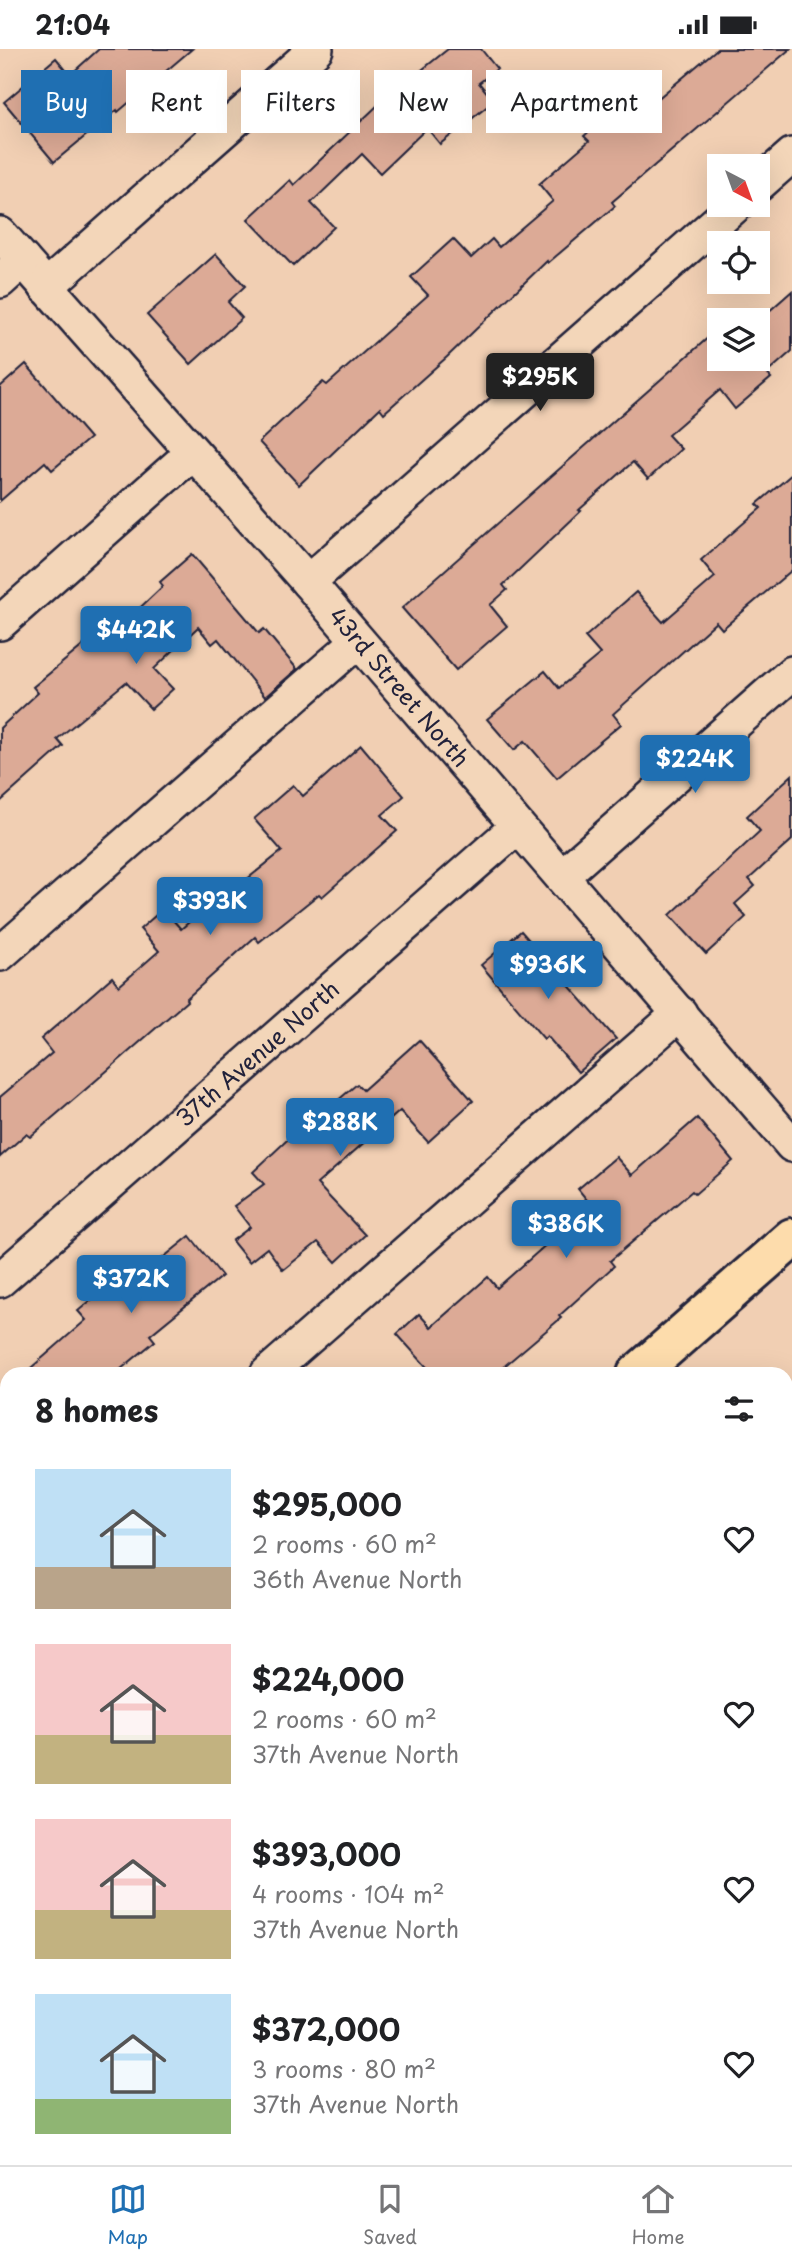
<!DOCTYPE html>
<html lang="en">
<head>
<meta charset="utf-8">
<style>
	:root { --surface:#fff; --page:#f2f2f2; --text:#202124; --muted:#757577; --line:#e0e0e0; --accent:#1f6fb2 }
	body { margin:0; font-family:"Playpen Sans",sans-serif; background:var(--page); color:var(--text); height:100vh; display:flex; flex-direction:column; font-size:26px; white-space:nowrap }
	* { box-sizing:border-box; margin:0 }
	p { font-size:23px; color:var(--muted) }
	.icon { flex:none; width:38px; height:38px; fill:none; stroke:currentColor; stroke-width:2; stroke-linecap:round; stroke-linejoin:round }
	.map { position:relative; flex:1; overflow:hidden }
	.side { position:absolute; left:0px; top:1318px; width:793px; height:800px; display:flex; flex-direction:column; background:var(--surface); border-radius:21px 21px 0 0; box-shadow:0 7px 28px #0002 }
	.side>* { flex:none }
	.guide { position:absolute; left:21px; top:21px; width:751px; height:63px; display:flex; gap:14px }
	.needle { width:46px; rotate:139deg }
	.buttons { position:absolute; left:707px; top:105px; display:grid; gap:14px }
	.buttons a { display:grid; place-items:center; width:63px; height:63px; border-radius:0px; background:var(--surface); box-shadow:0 7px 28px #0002; font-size:35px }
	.price { position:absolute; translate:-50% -60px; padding:0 16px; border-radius:7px; background:var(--accent); color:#fff; font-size:23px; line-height:46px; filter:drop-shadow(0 2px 4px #0008) }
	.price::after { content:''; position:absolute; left:50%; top:42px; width:21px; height:16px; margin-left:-10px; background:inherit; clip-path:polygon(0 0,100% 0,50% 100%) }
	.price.on { background:#222; color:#fff }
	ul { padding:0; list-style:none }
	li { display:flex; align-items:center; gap:21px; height:175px; padding:0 35px }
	li span { display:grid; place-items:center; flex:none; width:196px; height:140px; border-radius:0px; color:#555 }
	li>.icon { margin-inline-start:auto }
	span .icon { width:84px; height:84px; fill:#fffc; stroke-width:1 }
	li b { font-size:30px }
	h2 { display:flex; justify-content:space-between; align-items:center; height:84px; padding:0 35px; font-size:30px }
	.pill { padding:0 24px; border-radius:0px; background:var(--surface); box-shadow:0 7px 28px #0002; font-size:24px; line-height:63px }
	.pill.on { background:var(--accent); color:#fff }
	.status { display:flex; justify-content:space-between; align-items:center; height:49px; padding:0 35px; background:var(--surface); direction:ltr }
	.status svg { height:19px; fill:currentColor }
	.dock { display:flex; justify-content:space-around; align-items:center; height:98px; border-top:2px solid var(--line); background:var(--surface); font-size:19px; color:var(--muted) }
	.dock a { display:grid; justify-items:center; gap:4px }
	.dock .on { color:var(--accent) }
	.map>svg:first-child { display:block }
	.building { fill:#dcaa96; stroke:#22223b; stroke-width:2 }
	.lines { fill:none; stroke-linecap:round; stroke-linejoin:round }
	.minor-casing { stroke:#22223b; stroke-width:38 }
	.major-casing { stroke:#22223b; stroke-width:44 }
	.minor { stroke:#f3d6b9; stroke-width:33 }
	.major { stroke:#fddcac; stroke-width:38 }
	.labels { text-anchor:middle; stroke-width:6; stroke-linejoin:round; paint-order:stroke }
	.street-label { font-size:23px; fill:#22223b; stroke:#f3d6b9 }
</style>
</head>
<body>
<div class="status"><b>21:04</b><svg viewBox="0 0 49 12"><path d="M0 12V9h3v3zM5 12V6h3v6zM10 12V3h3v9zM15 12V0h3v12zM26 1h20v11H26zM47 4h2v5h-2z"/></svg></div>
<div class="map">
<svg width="792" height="2116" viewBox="0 0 792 2116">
	<rect width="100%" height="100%" fill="#f1cfb3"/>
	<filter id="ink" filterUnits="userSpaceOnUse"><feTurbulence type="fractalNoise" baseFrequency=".0143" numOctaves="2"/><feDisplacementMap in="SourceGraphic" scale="14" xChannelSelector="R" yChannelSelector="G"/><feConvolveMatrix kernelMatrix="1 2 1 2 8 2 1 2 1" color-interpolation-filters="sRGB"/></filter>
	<g filter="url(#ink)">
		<g class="building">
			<polygon points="99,0 192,0 118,63 117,61 54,113 4,53 56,9 70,26"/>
			<polygon points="448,0 481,0 497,20 479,34 494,52 440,95 427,79 380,124 362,105 311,154 334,178 293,217 248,170 290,131 294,136 378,56"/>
			<polygon points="717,0 790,0 612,153 615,157 548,214 547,212 447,308 384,364 380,359 299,436 259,393 323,333 327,336 428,246 411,228 453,190 471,209 492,190 499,198 553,152 539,135 589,92 584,87 637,41 650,56"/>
			<polygon points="216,205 245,237 228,253 242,269 191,315 147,266"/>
			<polygon points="792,242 792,302 767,324 771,329 735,360 720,341 668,386 681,400 648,430 633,413 579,461 581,462 503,536 507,541 490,556 507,577 456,621 402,559 719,279 719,310 758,310 758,272"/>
			<polygon points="26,315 90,389 52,421 45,413 0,452 0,338"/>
			<polygon points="792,425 792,521 722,580 716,573 613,665 621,675 557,729 525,692 514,701 487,670 545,622 559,639 600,605 585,588 636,543 663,573 715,528 701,511 761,459 757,455"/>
			<polygon points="192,505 259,584 264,580 297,620 265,648 218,590 212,595 198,578 154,620 173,640 151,660 126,633 57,690 63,697 0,753 0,679 38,644 33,638 85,595 92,604 163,537 160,533"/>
			<polygon points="361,696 404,747 382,766 397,782 322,848 319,845 259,893 255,888 186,950 187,952 85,1041 30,1088 26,1085 0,1108 0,1048 52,1004 41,990 112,928 119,937 159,902 140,880 163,860 181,880 204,860 206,863 282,802 254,770 293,736 303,747"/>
			<polygon points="792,726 792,791 749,830 755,837 735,855 746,868 706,905 670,866 760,782 747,767"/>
			<polygon points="521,882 616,990 578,1023 547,987 544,990 481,916"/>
			<polygon points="419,991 473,1052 428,1093 400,1062 317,1135 365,1186 336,1213 318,1193 283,1221 267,1199 249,1213 232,1192 250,1178 234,1157 264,1135 253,1123 301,1078 303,1081 357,1035 363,1041"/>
			<polygon points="697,1069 733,1112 695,1145 692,1142 610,1212 614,1217 559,1267 561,1269 495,1325 433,1325 397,1285 419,1265 431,1278 488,1228 497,1239 591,1156 578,1140 616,1108 632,1126"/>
			<polygon points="190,1187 222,1227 150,1286 155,1292 115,1325 24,1325 86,1271 78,1262 109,1236 117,1246"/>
		</g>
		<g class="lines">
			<defs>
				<g id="minor">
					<polyline points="758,136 792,106"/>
					<path id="s1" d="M0,185L308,533L792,1096"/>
					<polyline points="0,232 23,211"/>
					<polyline points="46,238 316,0"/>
					<polyline points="308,533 736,156"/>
					<polyline points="0,574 192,404"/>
					<polyline points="562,827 792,624"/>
					<polyline points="0,905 358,592"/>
					<path id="s2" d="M0,1231L517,778"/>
					<polyline points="267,1325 680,964"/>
					<polyline points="0,1558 7,1552"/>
					<polyline points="0,1698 7,1706"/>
					<polyline points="786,1844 792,1851"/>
					<polyline points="353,2110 358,2116"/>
					<polyline points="133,2116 139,2110"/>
				</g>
				<g id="major">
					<polyline points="637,1325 792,1189"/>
					<polyline points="0,1887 7,1880"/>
				</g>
			</defs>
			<use href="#minor" class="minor-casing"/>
			<use href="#major" class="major-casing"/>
			<use href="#minor" class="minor"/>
			<use href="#major" class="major"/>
		</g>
	</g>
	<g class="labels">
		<g class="street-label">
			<text dy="8" stroke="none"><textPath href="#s1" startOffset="604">43rd Street North</textPath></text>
			<text dy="8" stroke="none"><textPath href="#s2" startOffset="343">37th Avenue North</textPath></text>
		</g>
	</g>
</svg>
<div class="buttons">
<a><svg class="needle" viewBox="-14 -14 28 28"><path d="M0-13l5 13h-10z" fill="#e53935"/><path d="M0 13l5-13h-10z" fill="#757577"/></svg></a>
<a><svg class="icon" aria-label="locate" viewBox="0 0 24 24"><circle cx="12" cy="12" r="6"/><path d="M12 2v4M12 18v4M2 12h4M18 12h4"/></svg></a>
<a><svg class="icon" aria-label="layers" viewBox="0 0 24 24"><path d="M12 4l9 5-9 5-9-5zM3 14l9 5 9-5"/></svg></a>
</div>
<b class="price on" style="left:540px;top:364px">$295K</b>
<b class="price" style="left:136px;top:617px">$442K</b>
<b class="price" style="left:695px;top:746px">$224K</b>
<b class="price" style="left:210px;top:888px">$393K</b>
<b class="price" style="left:548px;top:952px">$936K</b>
<b class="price" style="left:340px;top:1109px">$288K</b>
<b class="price" style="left:566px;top:1211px">$386K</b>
<b class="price" style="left:131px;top:1266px">$372K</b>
<div class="guide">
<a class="pill on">Buy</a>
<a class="pill">Rent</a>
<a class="pill">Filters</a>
<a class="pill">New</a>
<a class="pill">Apartment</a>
</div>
<section class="side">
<h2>8 homes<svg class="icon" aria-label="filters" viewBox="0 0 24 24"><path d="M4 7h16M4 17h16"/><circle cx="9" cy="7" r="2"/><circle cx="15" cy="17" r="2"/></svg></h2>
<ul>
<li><span style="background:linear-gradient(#bfe0f5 70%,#b9a48a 0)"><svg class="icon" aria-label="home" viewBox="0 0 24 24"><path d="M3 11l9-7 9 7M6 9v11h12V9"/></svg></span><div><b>$295,000</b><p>2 rooms · 60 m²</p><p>36th Avenue North</p></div><svg class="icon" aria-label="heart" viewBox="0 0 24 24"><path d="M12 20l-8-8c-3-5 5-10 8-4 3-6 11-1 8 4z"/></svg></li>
<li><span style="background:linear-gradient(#f6c9c9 65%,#c2b280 0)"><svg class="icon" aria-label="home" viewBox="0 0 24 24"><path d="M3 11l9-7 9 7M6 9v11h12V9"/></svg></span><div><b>$224,000</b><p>2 rooms · 60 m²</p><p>37th Avenue North</p></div><svg class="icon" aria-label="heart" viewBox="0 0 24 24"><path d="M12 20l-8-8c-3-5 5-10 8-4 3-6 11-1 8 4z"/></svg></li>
<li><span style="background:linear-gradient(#f6c9c9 65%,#c2b280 0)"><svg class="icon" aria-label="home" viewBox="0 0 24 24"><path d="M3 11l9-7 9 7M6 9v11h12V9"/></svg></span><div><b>$393,000</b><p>4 rooms · 104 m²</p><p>37th Avenue North</p></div><svg class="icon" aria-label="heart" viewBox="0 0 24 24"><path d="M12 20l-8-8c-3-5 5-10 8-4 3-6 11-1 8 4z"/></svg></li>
<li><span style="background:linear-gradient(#bfe0f5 75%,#8fb573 0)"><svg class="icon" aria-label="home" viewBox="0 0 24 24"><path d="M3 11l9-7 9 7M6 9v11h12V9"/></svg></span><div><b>$372,000</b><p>3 rooms · 80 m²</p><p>37th Avenue North</p></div><svg class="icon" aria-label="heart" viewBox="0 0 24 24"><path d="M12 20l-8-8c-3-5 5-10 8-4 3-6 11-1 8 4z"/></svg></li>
</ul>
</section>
</div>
<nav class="dock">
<a class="on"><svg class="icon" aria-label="map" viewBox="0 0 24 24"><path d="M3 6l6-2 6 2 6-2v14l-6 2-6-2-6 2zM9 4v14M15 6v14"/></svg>Map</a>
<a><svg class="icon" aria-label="saved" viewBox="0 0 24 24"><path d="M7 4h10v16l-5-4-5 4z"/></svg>Saved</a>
<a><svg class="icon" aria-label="home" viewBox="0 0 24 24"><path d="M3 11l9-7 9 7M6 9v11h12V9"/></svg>Home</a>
</nav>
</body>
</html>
